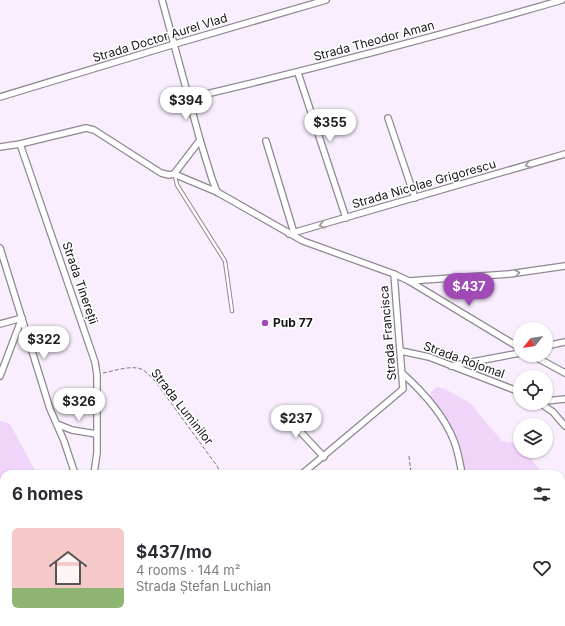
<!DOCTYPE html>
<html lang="en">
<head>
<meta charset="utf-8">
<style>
	:root { --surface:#fff; --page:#f7f7f7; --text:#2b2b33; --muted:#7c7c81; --line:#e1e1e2; --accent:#a04ab8 }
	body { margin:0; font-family:Inter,sans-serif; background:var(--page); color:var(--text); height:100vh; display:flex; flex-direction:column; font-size:15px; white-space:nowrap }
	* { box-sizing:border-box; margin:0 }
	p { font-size:13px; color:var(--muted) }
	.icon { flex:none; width:22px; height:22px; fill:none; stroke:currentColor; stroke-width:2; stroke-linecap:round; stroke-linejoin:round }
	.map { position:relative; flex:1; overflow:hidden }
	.side { position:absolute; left:0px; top:470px; width:565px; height:156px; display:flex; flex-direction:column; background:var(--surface); border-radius:12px 12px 0 0; box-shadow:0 1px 3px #0004 }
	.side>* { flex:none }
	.needle { width:26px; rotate:240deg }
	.tools { position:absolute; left:513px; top:322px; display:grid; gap:8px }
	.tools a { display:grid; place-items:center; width:40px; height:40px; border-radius:50%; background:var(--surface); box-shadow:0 1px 3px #0004; font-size:20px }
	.price { position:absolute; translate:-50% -34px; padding:0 9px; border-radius:14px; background:#fff; color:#222; font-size:13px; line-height:26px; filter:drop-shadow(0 1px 2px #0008) }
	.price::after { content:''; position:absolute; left:50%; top:24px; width:12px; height:9px; margin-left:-6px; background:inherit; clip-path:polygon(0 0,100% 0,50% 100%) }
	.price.selected { background:var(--accent); color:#fff }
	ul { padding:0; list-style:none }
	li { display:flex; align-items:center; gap:12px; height:100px; padding:0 12px }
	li+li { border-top:1px solid var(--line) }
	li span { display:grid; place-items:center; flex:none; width:112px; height:80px; border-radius:6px; color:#555 }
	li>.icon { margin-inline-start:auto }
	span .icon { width:48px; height:48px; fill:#fffc; stroke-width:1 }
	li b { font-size:17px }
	h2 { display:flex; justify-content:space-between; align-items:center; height:48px; padding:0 12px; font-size:17px }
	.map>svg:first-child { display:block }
	.green { fill:#f1d4fa }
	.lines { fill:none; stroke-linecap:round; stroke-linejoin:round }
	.service-casing { stroke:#908793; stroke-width:4.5 }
	.minor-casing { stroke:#908793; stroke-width:8 }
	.path { stroke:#807982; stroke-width:1; stroke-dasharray:4 2; stroke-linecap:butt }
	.service { stroke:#fff; stroke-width:2.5 }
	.minor { stroke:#fff; stroke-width:5.5 }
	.oneway { stroke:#979597 }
	.poi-dot { fill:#a04ab8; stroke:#fff; stroke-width:1.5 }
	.labels { text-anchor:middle; stroke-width:3; stroke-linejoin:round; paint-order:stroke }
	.street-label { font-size:12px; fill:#171418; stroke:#fff }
	.poi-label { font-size:12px; font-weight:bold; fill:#171418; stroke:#fff; text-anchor:start }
</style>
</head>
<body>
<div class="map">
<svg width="565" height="626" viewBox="0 0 565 626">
	<rect width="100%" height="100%" fill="#f9eefd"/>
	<g class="green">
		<path d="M437,387L445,389L470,403L502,441L520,444V451H525L543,474H459C455,444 444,424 430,398L431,392Z"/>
		<polygon points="0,421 10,424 37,474 4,474 4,532 0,538"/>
		<polygon points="561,496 565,502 565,626 464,626 464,622 561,622"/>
		<polygon points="366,622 410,622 433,626 366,626"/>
	</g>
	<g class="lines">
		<defs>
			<polyline id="service" points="175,176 177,185 225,261 232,311"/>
			<g id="minor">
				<polyline points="162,0 200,140 212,179 217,192"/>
				<polyline points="298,73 346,218"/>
				<polyline points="0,97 175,44 326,0"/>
				<path d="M189,98C314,69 438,36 562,0"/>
				<polyline points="388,118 415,198"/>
				<polyline points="266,141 294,233"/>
				<polyline points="20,144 95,362 97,375 97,453 94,474"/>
				<polyline points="0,147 20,144 86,128 94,130 161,173 169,175 174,174 217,192 303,241 394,274 409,281 520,348"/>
				<polyline points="174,174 200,140"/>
				<polyline points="289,234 565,154"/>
				<polyline points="0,248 50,409 64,441 75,474"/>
				<polyline points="409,281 509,274 565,266"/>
				<polyline points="0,324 22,318"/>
				<polyline points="546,346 565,342"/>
				<polyline points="401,351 429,357 520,392"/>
				<polyline points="532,355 565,373"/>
				<polyline points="451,366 520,353"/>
				<path d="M402,373C422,391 444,415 454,441C458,451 460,463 462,474"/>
				<polyline points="0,376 22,318"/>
				<polyline points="546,401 565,399"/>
				<polyline points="540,403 553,412 565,426"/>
				<polyline points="280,410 324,457"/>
				<polyline points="57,424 72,430 96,434"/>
				<polyline points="302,474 403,389 394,274"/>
				<polyline points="70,622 76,626"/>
				<polyline points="468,622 468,626"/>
				<polyline points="61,626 62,622"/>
			</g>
		</defs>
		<use href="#service" class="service-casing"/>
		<use href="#minor" class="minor-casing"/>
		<g class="path">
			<path d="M103,373C114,371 130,365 141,369C146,371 151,377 155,381L217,466L221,474"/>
			<polyline points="409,456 411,474"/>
			<polyline points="512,622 513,626"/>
			<polyline points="195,626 196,622"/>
		</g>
		<use href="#service" class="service"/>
		<use href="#minor" class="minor"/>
	</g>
	<defs><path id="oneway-chevron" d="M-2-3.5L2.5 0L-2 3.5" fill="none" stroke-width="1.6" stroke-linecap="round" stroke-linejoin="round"/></defs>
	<g class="oneway">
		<use href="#oneway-chevron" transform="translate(528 165) rotate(164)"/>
		<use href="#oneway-chevron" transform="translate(322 225) rotate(164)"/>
		<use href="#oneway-chevron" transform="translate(517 273) rotate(-7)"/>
	</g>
	<circle class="poi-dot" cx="265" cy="323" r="4"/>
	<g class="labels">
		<g class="street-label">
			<text transform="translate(160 38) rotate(-17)" y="4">Strada Doctor Aurel Vlad</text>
			<text transform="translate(374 41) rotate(-15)" y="4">Strada Theodor Aman</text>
			<text transform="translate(424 184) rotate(-16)" y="4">Strada Nicolae Grigorescu</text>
			<text transform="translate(80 283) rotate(71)" y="4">Strada Tinereții</text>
			<text transform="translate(388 333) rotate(-95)" y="4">Strada Francisca</text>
			<text transform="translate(464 360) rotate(20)" y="4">Strada Rojomal</text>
			<text transform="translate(182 407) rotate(52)" y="4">Strada Luminilor</text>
		</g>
		<g class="poi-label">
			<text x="273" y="327">Pub 77</text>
		</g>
	</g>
</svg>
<div class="tools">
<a><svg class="needle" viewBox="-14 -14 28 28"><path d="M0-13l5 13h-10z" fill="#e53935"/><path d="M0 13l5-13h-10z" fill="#7c7c81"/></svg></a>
<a><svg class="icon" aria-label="locate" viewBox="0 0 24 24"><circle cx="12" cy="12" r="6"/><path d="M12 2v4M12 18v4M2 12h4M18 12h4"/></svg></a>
<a><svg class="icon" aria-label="layers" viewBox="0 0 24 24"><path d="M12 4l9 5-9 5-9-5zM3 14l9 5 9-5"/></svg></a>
</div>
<b class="price" style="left:186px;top:121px">$394</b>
<b class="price" style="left:330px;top:143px">$355</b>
<b class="price selected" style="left:469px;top:307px">$437</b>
<b class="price" style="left:44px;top:360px">$322</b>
<b class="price" style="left:79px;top:422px">$326</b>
<b class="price" style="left:296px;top:439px">$237</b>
<section class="side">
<h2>6 homes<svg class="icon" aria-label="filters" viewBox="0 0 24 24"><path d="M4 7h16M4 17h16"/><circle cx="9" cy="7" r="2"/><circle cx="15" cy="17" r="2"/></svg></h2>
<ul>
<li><span style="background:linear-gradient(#f6c9c9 75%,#8fb573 0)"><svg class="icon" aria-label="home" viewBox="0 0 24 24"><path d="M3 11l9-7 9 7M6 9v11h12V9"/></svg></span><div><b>$437/mo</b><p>4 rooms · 144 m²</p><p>Strada Ștefan Luchian</p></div><svg class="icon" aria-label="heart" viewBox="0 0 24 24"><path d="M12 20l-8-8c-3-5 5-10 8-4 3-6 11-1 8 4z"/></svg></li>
</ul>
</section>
</div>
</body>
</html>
